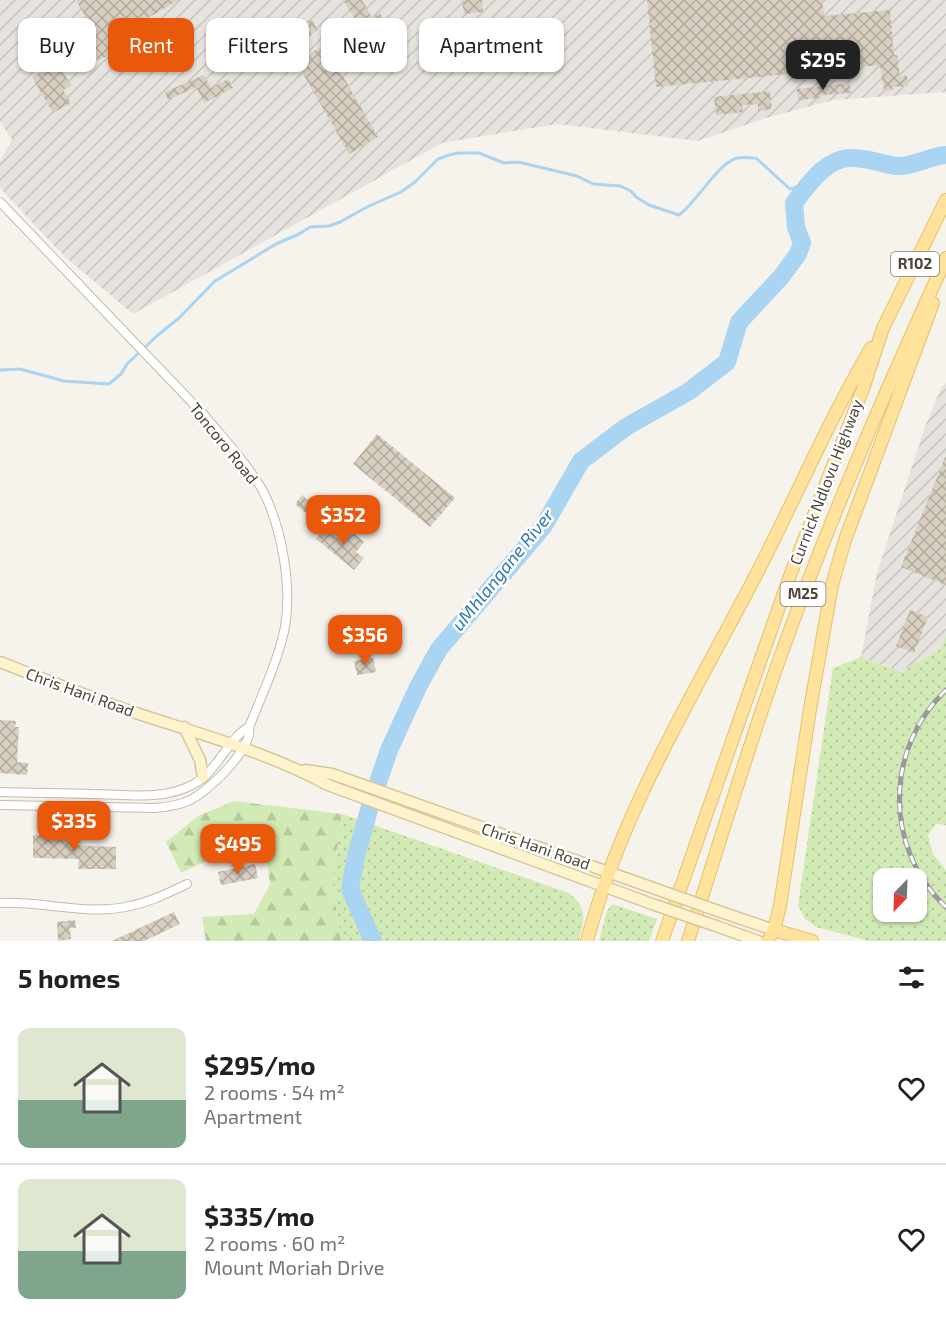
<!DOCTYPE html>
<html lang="en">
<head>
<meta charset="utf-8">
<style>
	:root { --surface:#fff; --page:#f2f2f2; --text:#202124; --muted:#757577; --line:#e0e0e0; --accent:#ea580c }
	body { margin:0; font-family:"Exo 2",sans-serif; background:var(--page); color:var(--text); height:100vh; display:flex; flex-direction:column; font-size:22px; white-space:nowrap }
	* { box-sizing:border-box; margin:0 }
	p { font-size:20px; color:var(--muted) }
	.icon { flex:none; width:33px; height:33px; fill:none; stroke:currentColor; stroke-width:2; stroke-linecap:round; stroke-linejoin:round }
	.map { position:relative; height:941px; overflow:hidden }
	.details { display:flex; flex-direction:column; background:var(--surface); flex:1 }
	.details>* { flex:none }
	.top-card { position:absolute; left:18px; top:18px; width:600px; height:54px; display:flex; gap:12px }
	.needle { width:39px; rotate:203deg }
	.tools { position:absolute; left:873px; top:868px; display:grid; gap:12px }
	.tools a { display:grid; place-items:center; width:54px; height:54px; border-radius:12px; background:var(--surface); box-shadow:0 2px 4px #0004; font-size:30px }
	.price { position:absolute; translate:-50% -51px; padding:0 14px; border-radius:12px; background:var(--accent); color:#fff; font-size:20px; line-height:39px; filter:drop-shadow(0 2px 3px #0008) }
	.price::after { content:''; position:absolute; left:50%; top:36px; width:18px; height:14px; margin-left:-9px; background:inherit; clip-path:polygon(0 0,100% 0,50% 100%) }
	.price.active { background:#222; color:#fff }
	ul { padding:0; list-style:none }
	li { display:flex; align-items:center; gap:18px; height:150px; padding:0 18px }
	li+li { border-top:2px solid var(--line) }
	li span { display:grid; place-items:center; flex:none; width:168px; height:120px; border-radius:12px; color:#555 }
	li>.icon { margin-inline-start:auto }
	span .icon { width:72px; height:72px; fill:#fffc; stroke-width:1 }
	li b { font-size:26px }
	h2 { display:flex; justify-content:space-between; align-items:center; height:72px; padding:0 18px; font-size:26px }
	.tag { padding:0 21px; border-radius:12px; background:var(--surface); box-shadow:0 2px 4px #0004; font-size:21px; line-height:54px }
	.tag.active { background:var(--accent); color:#fff }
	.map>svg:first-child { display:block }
	.industrial { fill:url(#industrial-furrows) }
	.grass { fill:url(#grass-dots); fill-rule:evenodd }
	.forest { fill:url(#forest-firs) }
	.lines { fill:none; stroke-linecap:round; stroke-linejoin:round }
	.stream { stroke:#a9d4f2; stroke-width:3 }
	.river { stroke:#a9d4f2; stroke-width:18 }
	.building { fill:url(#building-cross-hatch) }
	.street-casing { stroke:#c2bbae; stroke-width:10 }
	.secondary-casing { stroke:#d6c79b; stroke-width:13 }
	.primary-casing { stroke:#e6c16a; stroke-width:14 }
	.street { stroke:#fff; stroke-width:8 }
	.secondary { stroke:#fff3cd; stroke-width:10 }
	.primary { stroke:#ffe39c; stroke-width:12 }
	.rail-casing { stroke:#9a9a9a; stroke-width:5 }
	.rail { stroke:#fff; stroke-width:3; stroke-dasharray:9; stroke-linecap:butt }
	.secondary-bridge-casing { stroke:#d6c79b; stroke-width:13; stroke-linecap:butt }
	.secondary-bridge { stroke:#fff3cd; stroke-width:10 }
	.labels { text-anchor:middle; stroke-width:5; stroke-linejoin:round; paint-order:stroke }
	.shield { fill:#fff; stroke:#817c74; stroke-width:1.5 }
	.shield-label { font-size:15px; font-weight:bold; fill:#4b4439 }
	.street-label { font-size:16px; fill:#4b4439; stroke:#fff }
	.water-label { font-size:18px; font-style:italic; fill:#2e7ab2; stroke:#fff }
</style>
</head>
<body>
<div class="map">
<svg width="946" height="941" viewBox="0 0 946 941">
	<defs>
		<pattern id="industrial-furrows" width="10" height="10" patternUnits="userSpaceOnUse" patternTransform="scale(1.5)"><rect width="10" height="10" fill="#e6e2dd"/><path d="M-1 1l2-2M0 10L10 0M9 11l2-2" fill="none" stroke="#c7c3be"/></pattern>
		<pattern id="grass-dots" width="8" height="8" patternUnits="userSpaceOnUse" patternTransform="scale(1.5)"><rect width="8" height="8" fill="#d2eab5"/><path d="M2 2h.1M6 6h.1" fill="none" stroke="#b6ca9c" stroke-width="1.8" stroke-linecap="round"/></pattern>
		<pattern id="forest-firs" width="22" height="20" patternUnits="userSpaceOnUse" patternTransform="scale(1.5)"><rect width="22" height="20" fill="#d2eab5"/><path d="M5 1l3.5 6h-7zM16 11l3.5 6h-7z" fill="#b6ca9c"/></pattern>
		<pattern id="building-cross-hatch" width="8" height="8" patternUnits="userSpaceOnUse" patternTransform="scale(1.5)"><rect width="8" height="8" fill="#d8cfc1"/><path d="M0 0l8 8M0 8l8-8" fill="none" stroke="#b1aa9e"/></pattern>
	</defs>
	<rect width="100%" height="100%" fill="#f6f3ec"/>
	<g class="industrial">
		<polygon points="0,0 946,0 946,92 834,100 766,118 698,141 557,124 442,143 133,314 64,256 0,188 0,161 12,140 0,121"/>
		<polygon points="946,383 946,635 941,649 900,672 861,657 877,573 925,427 941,388"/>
	</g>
	<g class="grass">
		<path d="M946,635V825L936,824L928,835L933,854L946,870V941H869L816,927L805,919L798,905L833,668L861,657L901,672L941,649ZM884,879H916V912H884Z"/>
		<path d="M342,814L569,893C589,910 584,918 579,941H341L332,882Z"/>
		<polygon points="612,904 657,919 649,941 599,941 607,911"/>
	</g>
	<polygon class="forest" points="234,801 342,814 332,882 341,941 206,941 202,917 254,914 270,884 266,854 241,845 181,873 166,842 198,816"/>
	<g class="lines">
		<path class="stream" d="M0,370L20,369L64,381L109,384L121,374L127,364L158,335L179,318L215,281L276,244L299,234L310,227L329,226L340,222L367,207L401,192L415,182L438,159L449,155L459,153H479L504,163L518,162L577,176L593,184L620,186L631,191L636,197L649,205L679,215C696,203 718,163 737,158C742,157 751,158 756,158L790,189L809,184"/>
		<path class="river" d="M373,941L350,889L356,856L371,803L389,750L418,687L439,649L543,527L581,461L626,427L688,392L727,362L739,322L781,277L798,254L802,243L796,227L794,203C808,185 825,159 850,158C866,157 881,164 896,166C914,167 929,156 946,155"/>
	</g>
	<g class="building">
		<polygon points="76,0 179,0 132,27 149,56 130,68 119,49 98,61 89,47 65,60 51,35 85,16"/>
		<polygon points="343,0 362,0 372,17 380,13 396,41 376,52"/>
		<polygon points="462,0 482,0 483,12 464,14"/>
		<polygon points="647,0 822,0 824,16 890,10 894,55 897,55 900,77 907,76 908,86 892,87 893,90 884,91 880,65 656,87"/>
		<polygon points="311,19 318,30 296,42 290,33"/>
		<polygon points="304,45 309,54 325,45 378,137 349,154 301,70 307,66 297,49"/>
		<polygon points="57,63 71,85 63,90 71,103 53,113 32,77"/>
		<polygon points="204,75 211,88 228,79 233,88 204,103 196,87 168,100 165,92"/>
		<polygon points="850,83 851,93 821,95 821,98 798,100 797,89"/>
		<polygon points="770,91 772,109 758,111 758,104 742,105 743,112 716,115 714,97"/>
		<polygon points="377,434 455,498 430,527 353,464"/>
		<polygon points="946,455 946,585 901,567"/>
		<polygon points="302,495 320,511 313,519 295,504"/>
		<polygon points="325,527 340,539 349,529 364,542 356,552 364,558 354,570 316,539"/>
		<polygon points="910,610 928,617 914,653 896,646"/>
		<polygon points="390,621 392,631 384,633 385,636 376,638 374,625"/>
		<polygon points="373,658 376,672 357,675 354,661"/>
		<polygon points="0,720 16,721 15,727 19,727 17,762 28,763 27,775 0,773"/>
		<polygon points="33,835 71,836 71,845 116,847 116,869 78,869 79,859 33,858"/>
		<polygon points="255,864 258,878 221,885 218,872"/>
		<polygon points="174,912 180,924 144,941 112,941"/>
		<polygon points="75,920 76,928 70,928 71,939 58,941 57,922"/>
	</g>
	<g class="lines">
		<defs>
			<g id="street">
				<path d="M0,202L205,416C223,438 251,468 264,493C282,530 292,586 285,627C278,661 262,695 249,727C254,748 206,794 188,801C177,806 166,807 155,808L0,805"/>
				<path d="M0,792C31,793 61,793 92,794C124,794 162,801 192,785C218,772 227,739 249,727"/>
				<path d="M0,903C43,901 88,916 130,906C150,902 168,893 187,884"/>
			</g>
			<g id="secondary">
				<path d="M0,662C46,680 92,698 139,714C203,735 269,753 328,785L652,904"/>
				<polyline points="184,727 200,760 203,777"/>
				<polyline points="305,770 332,774 656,889"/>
				<polyline points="721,912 774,930"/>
				<polyline points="716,926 758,941"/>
			</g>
			<g id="primary">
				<polyline points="774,930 812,941"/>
				<path d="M587,941C622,809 696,691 758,571C796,497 829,420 871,348"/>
				<polyline points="662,941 791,573 863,389 883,328 946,200"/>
				<path d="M688,941C719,845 748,747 782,652C830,518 887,388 946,258"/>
				<polyline points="768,941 774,930 780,906 810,709 832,585 845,540 933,303"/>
			</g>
		</defs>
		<use href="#street" class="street-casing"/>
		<use href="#secondary" class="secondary-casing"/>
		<use href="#primary" class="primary-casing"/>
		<use href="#street" class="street"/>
		<use href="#secondary" class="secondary"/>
		<use href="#primary" class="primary"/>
		<defs>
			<path id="rail" d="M946,690C884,749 884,849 946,907"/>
		</defs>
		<use href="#rail" class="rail-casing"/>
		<use href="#rail" class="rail"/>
		<defs>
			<g id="secondary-bridge">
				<polyline points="656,889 721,912"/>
				<polyline points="652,904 716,926"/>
			</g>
		</defs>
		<use href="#secondary-bridge" class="secondary-bridge-casing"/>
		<use href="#secondary-bridge" class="secondary-bridge"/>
	</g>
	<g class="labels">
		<g class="shield">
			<rect x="891" y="252" width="48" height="24" rx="4.5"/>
			<rect x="780.5" y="582" width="45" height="24" rx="4.5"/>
		</g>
		<g class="shield-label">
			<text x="915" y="269">R102</text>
			<text x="803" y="599">M25</text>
		</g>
		<g class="street-label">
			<text transform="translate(224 443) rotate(51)" y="6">Toncoro Road</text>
			<text transform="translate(826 482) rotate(-69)" y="6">Curnick Ndlovu Highway</text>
			<text transform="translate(80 692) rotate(20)" y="6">Chris Hani Road</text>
			<text transform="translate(536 846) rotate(19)" y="6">Chris Hani Road</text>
		</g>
		<g class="water-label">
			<text transform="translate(503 570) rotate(-51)" y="6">uMhlangane River</text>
		</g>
	</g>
</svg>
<div class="tools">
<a><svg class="needle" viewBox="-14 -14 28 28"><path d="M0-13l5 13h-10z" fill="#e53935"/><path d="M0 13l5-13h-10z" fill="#757577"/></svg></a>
</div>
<b class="price active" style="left:823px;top:91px">$295</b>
<b class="price" style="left:343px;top:546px">$352</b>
<b class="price" style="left:365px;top:666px">$356</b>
<b class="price" style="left:74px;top:852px">$335</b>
<b class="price" style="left:238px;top:875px">$495</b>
<div class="top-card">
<a class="tag">Buy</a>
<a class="tag active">Rent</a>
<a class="tag">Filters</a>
<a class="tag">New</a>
<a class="tag">Apartment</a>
</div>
</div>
<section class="details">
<h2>5 homes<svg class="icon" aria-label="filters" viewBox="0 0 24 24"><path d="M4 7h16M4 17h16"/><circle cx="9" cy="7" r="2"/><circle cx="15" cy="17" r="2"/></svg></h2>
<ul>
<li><span style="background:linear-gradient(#dfe7d0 60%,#7fa58c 0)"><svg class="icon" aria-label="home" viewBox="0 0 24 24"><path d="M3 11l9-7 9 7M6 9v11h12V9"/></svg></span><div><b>$295/mo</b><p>2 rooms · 54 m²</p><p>Apartment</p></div><svg class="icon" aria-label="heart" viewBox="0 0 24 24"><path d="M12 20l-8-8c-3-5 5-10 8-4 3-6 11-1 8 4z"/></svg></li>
<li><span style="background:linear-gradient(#dfe7d0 60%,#7fa58c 0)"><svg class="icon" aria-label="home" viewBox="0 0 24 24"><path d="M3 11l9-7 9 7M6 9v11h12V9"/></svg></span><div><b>$335/mo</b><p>2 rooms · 60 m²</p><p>Mount Moriah Drive</p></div><svg class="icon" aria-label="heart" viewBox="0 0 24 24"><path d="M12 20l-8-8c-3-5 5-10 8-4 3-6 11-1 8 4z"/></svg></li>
</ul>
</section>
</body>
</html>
